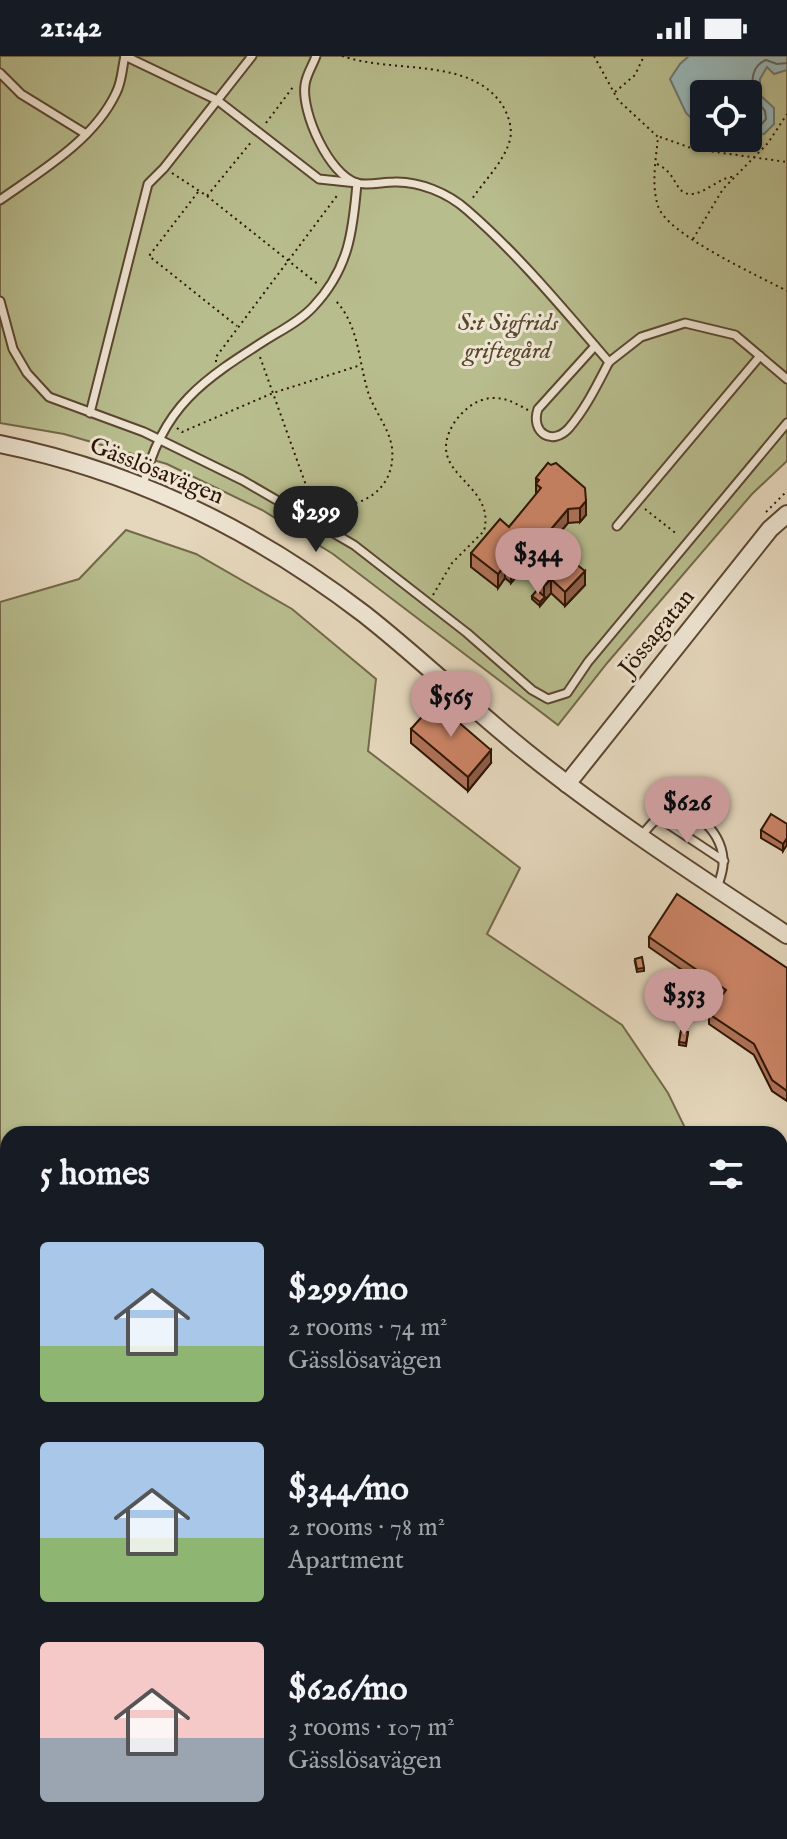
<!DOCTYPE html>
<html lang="en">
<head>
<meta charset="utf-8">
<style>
	:root { --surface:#171b24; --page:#20242c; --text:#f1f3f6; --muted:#9ea1a6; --accent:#c59692 }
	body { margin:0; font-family:"IM FELL English",serif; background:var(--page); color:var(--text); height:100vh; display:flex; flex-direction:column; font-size:30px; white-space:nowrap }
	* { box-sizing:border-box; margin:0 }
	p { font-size:26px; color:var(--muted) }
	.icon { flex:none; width:44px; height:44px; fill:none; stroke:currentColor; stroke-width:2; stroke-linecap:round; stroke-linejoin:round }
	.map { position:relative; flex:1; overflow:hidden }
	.side { position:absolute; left:0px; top:1070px; width:788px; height:714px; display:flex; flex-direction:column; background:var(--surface); border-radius:24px 24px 0 0; box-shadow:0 2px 6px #0004 }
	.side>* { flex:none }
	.tools { position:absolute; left:690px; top:24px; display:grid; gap:16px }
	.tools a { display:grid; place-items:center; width:72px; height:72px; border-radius:8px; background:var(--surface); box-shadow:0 2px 6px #0004; font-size:40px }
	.price { position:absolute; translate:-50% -68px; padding:0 18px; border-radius:28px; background:var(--accent); color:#111; font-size:26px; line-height:52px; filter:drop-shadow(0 2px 4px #0008) }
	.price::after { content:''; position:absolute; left:50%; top:48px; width:24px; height:18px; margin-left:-12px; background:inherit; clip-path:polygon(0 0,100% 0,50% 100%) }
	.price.on { background:#222; color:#fff }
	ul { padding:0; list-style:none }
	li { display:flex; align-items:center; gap:24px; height:200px; padding:0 40px }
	li span { display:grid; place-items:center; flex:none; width:224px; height:160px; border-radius:8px; color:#555 }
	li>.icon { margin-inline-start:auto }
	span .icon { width:96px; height:96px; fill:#fffc; stroke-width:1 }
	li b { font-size:34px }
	h2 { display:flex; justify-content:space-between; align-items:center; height:96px; padding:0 40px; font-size:34px }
	.status { display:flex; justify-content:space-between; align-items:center; height:56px; padding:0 40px; background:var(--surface); direction:ltr }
	.status svg { height:22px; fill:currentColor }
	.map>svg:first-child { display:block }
	.green { fill:#b8bd8e; stroke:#736948; stroke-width:2; fill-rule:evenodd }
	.water { fill:#98b8b9; stroke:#6e7770; stroke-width:2 }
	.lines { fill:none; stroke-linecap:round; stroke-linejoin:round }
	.shore { stroke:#63665e; stroke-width:2 }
	.service-casing { stroke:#5c4631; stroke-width:11 }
	.tertiary-casing { stroke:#5c4631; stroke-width:20 }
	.path { stroke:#2e1503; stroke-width:2; stroke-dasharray:2 4; stroke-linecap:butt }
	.service { stroke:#eee5d3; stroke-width:7 }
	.tertiary { stroke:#eee5d3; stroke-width:16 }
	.wall { fill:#af7258; stroke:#2e1503; stroke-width:2 }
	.shaded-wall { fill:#8e5c47; stroke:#2e1503; stroke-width:2 }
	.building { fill:#cb8466; stroke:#2e1503; stroke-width:2 }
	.labels { text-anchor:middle; stroke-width:6; stroke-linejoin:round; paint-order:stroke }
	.park-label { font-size:24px; font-style:italic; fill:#57472d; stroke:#eee5d3 }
	.street-label { font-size:24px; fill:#2e1503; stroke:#eee5d3 }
</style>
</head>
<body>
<div class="status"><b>21:42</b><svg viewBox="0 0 49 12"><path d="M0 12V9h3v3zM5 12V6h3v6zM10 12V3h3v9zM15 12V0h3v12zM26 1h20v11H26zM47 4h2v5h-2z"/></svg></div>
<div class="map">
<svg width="787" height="1783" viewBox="0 0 787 1783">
	<rect width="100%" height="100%" fill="#e5d7bc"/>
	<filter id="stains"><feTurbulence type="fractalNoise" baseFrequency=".0025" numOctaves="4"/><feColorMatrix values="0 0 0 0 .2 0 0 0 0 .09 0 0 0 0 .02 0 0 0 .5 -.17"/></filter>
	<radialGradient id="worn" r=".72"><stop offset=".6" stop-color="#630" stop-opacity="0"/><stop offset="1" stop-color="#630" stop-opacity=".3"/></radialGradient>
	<g class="green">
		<path d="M0,0H787V405L752,438L608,606L558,669L333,498L262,454L167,408L64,378L0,367ZM704,38H748V82H704Z"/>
		<polygon points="126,474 196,498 292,553 376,623 368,695 520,812 487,878 622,969 668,1037 688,1078 8,1078 8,1776 780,1776 780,1369 787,1372 787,1783 656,1783 638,1777 636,1783 0,1783 0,546 79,523"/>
	</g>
	<polygon class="water" points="689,0 787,0 787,14 774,18 767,11 760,23 760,39 774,52 774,68 764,78 748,79 748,38 704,38 704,74 686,57 670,23 680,8"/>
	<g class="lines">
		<path class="shore" d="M748,71L760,70L766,63L765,55L752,39C752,25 751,10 766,4L777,8L787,7"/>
		<defs>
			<g id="service">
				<path d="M125,0L217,44L319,123L357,127C353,175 349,213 313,251C301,264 284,273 269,282C203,324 162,350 143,430"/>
				<path d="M316,0C313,9 306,19 305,29C301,56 329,119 357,127C367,130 383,126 394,126C419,125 448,137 467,154C519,199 564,254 609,306L641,281L685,267L735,279L787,323"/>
				<polyline points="0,17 21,38 86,78"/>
				<path d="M0,144C41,115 94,84 116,37C122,26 122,12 125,0"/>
				<polyline points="0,245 13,293 27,317 49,341 144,376 242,424 354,489 467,577 532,634 548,643 567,637 588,606 787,367"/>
				<path d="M595,290L538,353C530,376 552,391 569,372C586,352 597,329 609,306"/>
				<polyline points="90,357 148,128 164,112 252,0"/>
				<polyline points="617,470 760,300"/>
				<polyline points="659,762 724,805"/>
				<path d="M642,779C649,771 655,762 665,758C695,747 725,779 723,808C723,816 719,825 717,833"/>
			</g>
			<g id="tertiary">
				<path d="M0,388C134,415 256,475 364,558C419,601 470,651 525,695C608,762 698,820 787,879"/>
				<polyline points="567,728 770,473 787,458"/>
			</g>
		</defs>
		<use href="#service" class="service-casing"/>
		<use href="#tertiary" class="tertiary-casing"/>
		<g class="path">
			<path d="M342,0C393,18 474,0 504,52C510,63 513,76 509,87C502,108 484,125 472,143"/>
			<path d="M594,0L618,44L658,81C656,103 651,128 658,150C666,178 759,220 787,235"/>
			<polyline points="615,36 635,19 644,0"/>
			<polyline points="266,67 293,31"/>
			<polyline points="660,81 694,93 787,106"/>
			<path d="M657,108C675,117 673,128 683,136C698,145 717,122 732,121L734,123"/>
			<polyline points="172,117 207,140 252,85"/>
			<polyline points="198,136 149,200 237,270"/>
			<polyline points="207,140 319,229"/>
			<polyline points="693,183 723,133 768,87 787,58"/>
			<path d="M260,301L312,446C351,459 397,439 392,392C389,371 374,355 368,336C358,303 359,269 335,244"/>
			<polyline points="216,306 216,301 339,137"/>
			<polyline points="177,372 182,376 273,337 361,309"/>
			<polyline points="645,453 678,479"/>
			<polyline points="766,456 787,435"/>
			<path d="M433,539L452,507L484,475C497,426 422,419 454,367C461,357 470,348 482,344C500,338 513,346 528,354"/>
			<polyline points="780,1379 787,1374"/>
			<polyline points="0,1389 8,1404"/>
			<polyline points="333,1783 334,1776"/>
			<polyline points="575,1783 577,1776"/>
		</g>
		<use href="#service" class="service"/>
		<use href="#tertiary" class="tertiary"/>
	</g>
	<g class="wall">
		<polygon points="548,407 586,459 580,466 568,467 548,490 585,529 565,550 551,537 540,550 532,543 532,540 537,535 537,525 520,511 520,516 511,527 505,522 498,532 471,511 471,497 509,471 536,439 536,422"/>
		<polygon points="411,673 491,707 468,735 411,687"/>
		<polygon points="787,768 783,795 761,782 761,774"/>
		<polygon points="649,881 787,912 787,1045 772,1035 754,999 709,968 709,958 721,941 649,891"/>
		<polygon points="635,906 644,912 644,915 637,916"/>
		<polygon points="681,975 688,976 686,990 679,989"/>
	</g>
	<g class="shaded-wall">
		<polygon points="586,445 586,459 580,466 580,452"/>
		<polygon points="568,453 568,467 535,506 535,492"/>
		<polygon points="517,495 517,506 520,502 520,516 511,527 511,513 515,497"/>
		<polygon points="505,509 505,522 498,532 498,518"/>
		<polygon points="585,515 585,529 565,550 565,536"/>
		<polygon points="551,523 551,537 540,550 540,546 544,541 544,530"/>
		<polygon points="491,694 491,707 468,735 468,721"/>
		<polygon points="787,782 787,789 783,795 783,788"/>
		<polygon points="787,1247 787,1261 780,1283 780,1270"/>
	</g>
	<g class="building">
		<polygon points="548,407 551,409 556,407 585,432 586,445 580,452 568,453 535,492 538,495 544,487 569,507 571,504 585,515 565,536 551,523 544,530 537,524 543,517 517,495 515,497 520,502 511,513 505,509 498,518 471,497 500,463 509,471 541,432 536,428 539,424 536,422"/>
		<polygon points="537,534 545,541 540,546 532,540"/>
		<polygon points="435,646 491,694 468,721 411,673"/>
		<polygon points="771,758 787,768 787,782 783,788 761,774"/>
		<polygon points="677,838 787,912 787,1035 772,1024 754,988 709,958 726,934 649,881"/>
		<polygon points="642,901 644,912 637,913 635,903"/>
		<polygon points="681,975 688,976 686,987 679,986"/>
		<polygon points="780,1220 782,1221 781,1224 787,1227 787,1247 780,1270"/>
	</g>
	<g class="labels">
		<g class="park-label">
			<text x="508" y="274">S:t Sigfrids<tspan x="508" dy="28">griftegård</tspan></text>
		</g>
		<g class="street-label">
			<text transform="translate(157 414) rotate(22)" y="8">Gässlösavägen</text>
			<text transform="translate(656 576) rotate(-51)" y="8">Jössagatan</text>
		</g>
	</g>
	<rect width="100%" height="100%" filter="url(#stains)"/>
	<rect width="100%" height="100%" fill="url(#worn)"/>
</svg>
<div class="tools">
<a><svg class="icon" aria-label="locate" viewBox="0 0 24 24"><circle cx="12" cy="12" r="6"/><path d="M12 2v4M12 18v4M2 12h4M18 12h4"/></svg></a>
</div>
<b class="price on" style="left:316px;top:498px">$299</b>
<b class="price" style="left:538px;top:540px">$344</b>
<b class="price" style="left:451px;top:683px">$565</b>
<b class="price" style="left:687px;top:789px">$626</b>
<b class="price" style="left:684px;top:981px">$353</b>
<section class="side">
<h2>5 homes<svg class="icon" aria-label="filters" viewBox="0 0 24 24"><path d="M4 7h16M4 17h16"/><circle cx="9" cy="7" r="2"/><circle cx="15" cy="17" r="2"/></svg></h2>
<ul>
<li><span style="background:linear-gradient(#a9c7e8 65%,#8fb573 0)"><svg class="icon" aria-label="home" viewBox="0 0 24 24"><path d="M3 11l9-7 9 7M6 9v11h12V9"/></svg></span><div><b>$299/mo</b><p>2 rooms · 74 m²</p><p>Gässlösavägen</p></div></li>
<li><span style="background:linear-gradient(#a9c7e8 60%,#8fb573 0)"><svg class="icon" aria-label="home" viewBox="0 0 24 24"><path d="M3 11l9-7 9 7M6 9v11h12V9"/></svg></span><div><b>$344/mo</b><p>2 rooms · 78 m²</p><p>Apartment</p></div></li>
<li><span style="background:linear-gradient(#f6c9c9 60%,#9aa5b1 0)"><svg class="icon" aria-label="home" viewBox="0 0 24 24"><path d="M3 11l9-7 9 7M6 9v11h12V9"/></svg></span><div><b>$626/mo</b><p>3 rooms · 107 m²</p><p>Gässlösavägen</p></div></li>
</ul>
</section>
</div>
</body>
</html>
